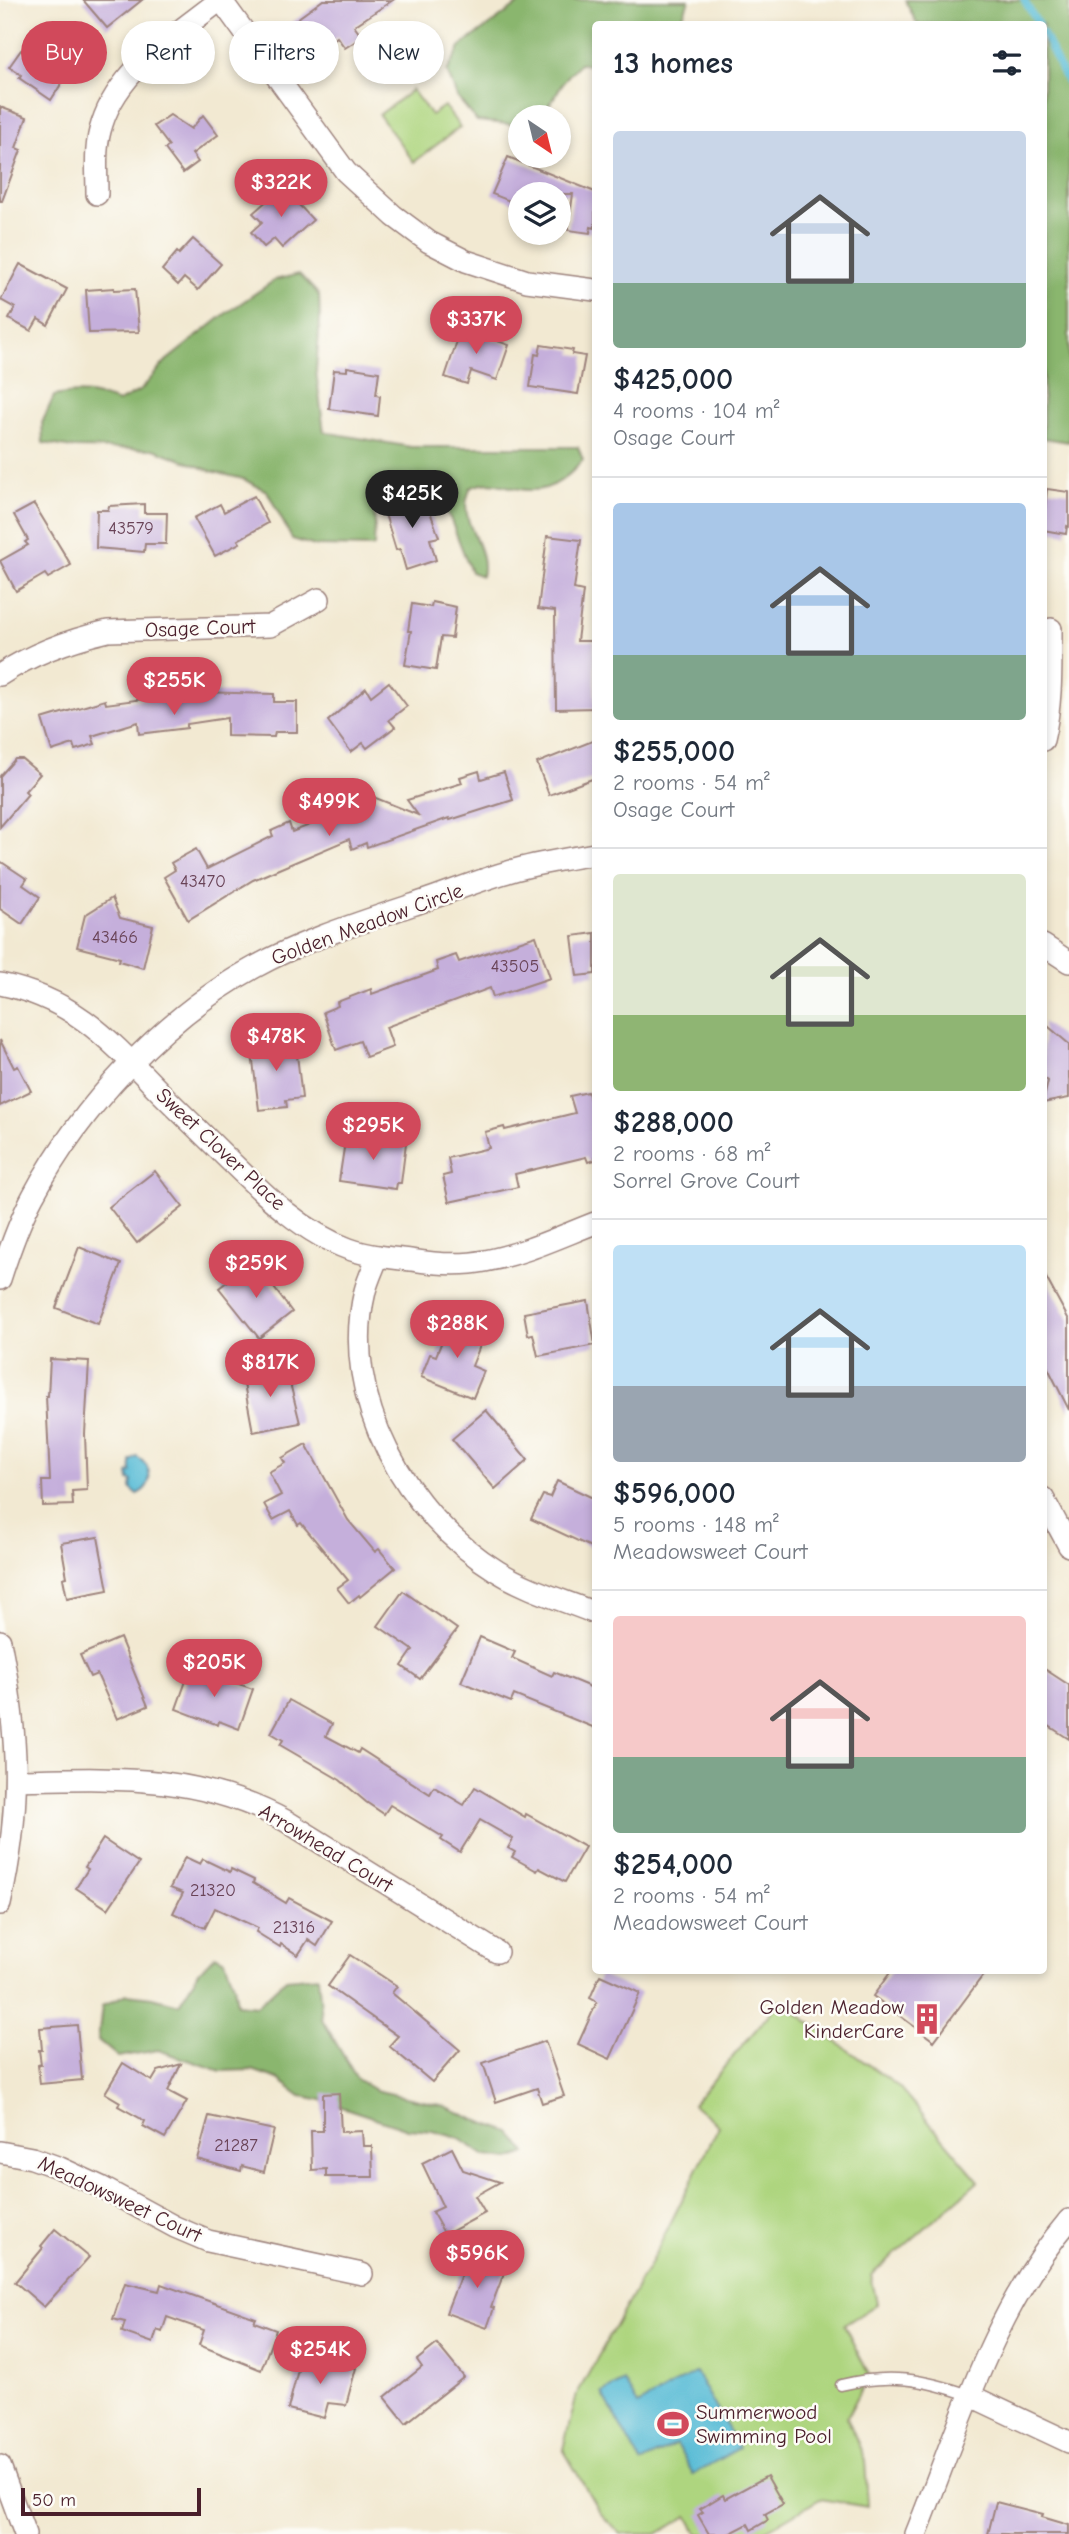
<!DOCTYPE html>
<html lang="en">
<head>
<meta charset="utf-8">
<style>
	:root { --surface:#fff; --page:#f6f6f7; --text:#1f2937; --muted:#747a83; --line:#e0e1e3; --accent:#d1495b }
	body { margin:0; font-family:"Comic Neue",sans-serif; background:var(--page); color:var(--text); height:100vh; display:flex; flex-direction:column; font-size:26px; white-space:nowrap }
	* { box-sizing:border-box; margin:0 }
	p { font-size:23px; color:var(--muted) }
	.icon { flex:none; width:38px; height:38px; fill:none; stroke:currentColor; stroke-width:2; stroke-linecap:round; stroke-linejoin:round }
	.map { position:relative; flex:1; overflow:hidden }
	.panel { position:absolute; left:592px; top:21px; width:455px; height:1953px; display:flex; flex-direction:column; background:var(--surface); border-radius:7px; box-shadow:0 4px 10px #0003 }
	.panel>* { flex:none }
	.top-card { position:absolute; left:21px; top:21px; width:466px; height:63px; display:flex; gap:14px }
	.needle { width:46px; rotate:145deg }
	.buttons { position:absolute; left:508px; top:105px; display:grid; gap:14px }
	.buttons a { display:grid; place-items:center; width:63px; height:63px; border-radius:50%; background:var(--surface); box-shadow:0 4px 10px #0003; font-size:35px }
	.scale { position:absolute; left:21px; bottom:18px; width:180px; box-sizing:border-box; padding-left:7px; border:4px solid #4a1f2b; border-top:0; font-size:19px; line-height:24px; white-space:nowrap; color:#4a1f2b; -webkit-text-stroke:5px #fdfcf7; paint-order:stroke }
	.price { position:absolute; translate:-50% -60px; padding:0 16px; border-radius:24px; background:var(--accent); color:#fff; font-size:23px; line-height:46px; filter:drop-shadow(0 2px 4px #0008) }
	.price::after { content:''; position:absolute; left:50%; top:42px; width:21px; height:16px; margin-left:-10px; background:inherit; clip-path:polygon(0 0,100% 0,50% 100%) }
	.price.active { background:#222; color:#fff }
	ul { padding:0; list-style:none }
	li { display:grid; align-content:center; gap:14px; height:371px; padding:0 21px }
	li+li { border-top:2px solid var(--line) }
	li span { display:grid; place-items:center; height:217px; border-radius:7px; color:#555 }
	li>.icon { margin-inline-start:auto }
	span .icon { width:126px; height:126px; fill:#fffc; stroke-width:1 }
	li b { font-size:30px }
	h2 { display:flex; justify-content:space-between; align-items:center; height:84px; padding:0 21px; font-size:30px }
	.chip { padding:0 24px; border-radius:32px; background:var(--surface); box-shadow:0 4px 10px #0003; font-size:24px; line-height:63px }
	.chip.active { background:var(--accent); color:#fff }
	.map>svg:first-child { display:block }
	.green { fill:#aed57f; stroke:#7c7a55; stroke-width:2 }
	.forest { fill:#8ab66e; stroke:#6a6a4c; stroke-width:2 }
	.water { fill:#58bcd6; stroke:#516e80; stroke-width:2 }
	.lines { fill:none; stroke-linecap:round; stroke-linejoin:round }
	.stream { stroke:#58bcd6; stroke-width:7 }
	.building { fill:#c5afdb }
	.lane-casing { stroke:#9e847e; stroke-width:13 }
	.street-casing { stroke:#9e847e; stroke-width:24 }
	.lane { stroke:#fff; stroke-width:10 }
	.street { stroke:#fff; stroke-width:21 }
	.labels { text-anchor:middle; stroke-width:5; stroke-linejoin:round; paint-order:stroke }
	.number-label { font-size:18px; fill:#694357 }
	.street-label { font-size:21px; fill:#4a1f2b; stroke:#fdfcf7 }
	.poi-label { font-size:21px; fill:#4a1f2b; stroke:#fdfcf7; text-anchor:end }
</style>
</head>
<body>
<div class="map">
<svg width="1069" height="2534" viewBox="0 0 1069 2534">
	<rect width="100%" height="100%" fill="#fdfcf7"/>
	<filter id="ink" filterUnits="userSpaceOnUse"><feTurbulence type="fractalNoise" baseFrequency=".0143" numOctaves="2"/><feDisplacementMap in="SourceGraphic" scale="14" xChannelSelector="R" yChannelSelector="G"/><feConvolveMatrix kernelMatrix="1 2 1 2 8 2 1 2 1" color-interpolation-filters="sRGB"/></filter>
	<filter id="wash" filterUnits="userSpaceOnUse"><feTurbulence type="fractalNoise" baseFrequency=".00686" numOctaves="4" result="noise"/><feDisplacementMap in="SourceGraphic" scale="28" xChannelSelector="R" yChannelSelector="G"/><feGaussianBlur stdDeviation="1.57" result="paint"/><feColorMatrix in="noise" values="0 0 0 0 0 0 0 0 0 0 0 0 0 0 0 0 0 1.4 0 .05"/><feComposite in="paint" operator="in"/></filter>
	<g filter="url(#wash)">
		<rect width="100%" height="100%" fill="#f2e9d2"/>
		<g class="green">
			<polygon points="412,90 431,115 444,106 460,127 414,162 379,115"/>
			<polygon points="780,2001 899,2087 979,2181 871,2275 877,2304 844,2325 869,2375 847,2417 865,2460 868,2507 820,2499 759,2534 698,2534 688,2516 657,2534 620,2534 600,2513 563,2449 577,2394 650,2264 719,2126 693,2104"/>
		</g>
		<g class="forest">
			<path d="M524,0H689L680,24H595V67L580,63C575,69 569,74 565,80C551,100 548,117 520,117V124L517,125L477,121L457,97L447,71L461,46Z"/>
			<polygon points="905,0 1069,0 1069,442 1043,438 1043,24 917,24"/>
			<path d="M299,274L319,295L320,320L316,371L324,432L411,447H578L583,460C569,476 553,491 530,490C508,490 494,476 470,488C469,493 466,499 466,505C466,531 488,549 482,576L471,572L450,518L434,490L403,479L372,491L375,523L374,547L315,546L292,539L267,491L243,479L211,471L154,449L73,448L43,443L42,423L54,396C80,390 95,394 119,402L141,390L166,361L225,314L275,280Z"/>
			<polygon points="215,1955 225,1960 234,1985 237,2004 257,2006 286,1979 318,1976 322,2019 357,2079 375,2090 445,2106 473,2119 510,2132 526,2153 510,2159 486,2156 458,2138 433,2131 408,2129 318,2099 301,2096 278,2079 252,2070 221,2071 158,2050 118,2057 98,2040 102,2006 127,1994 152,1997 179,2004 199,1972"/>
		</g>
		<g class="water">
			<path d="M137,1457C153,1466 154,1487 137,1494L131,1489L132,1481L129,1480L128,1473L131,1472V1461Z"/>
			<polygon points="696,2372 739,2448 693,2474 676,2444 641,2463 602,2393 624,2381 638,2405"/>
		</g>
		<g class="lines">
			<g class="stream">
				<polyline points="1024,0 1038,24"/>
				<polyline points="1043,33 1069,86"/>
			</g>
		</g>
		<g id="blocks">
			<g class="building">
				<polygon points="83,0 142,0 107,28"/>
				<polygon points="323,0 393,0 354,26 362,37 345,48 337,37 312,55 290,24"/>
				<polygon points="48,33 77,52 59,78 63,81 51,100 19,78 21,75 9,67 21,50 32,58"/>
				<polygon points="0,107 27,117 16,148 21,150 2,201 0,201"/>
				<polygon points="170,115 191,129 203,115 218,135 192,154 198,162 183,173 165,149 169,146 154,126"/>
				<polygon points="508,157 595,192 595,228 591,227 590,233 568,230 573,194 520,194 520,205 492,194"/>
				<polygon points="285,185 301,202 299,205 313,220 282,248 274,239 264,247 251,232 262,222 253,213"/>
				<polygon points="193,239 221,264 198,290 184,278 178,285 162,270 177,252 179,254"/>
				<polygon points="20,264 67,289 48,325 38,319 31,331 9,319 15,308 1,300"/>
				<polygon points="114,288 114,290 135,289 139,332 89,333 86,290"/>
				<polygon points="463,323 485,331 483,336 509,345 497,380 471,371 467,384 445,377"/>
				<polygon points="541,345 573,350 572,354 585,356 578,394 530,387 535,354 539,355"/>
				<polygon points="347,367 379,372 376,395 380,396 378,416 329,409 334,370 347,371"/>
				<polygon points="1047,489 1069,492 1069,527 1067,526 1066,534 1043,530"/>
				<polygon points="418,492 422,505 427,503 439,537 430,539 436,560 406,570 400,549 396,550 382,504"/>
				<polygon points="254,496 268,523 238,540 240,543 215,556 194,518 220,504 224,512"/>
				<polygon points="34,504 71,565 48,578 45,574 16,591 0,561 28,545 25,542 28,540 14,515"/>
				<polygon points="144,504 144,513 167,513 166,544 145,544 144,552 96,548 97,510 108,510 109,506"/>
				<polygon points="547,536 581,540 574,589 583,591 577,641 594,641 595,708 556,709 555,611 538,609"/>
				<polygon points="432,602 456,607 452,638 441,637 436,670 405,665 411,631 408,631 412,604 431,607"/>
				<polygon points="389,682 407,706 389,720 395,727 367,748 363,743 351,752 328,721 366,688 371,696"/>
				<polygon points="196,692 274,694 274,702 297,702 297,732 275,732 274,737 227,736 227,718 187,724 187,728 139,734 138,722 92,736 95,744 75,750 73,744 52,751 42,719 105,700 106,704"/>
				<polygon points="595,740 595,778 549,795 537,763"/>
				<polygon points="15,759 22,759 40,774 25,791 28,794 0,827 0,776"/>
				<polygon points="479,771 481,779 504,772 513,800 450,820 449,818 367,847 366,843 352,849 349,839 253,880 188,920 164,877 175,870 171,863 196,849 207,869 273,836 271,831 289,823 292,832 346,811 353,792 361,792 418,815 407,800 462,783 460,777"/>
				<polygon points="0,861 27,879 23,885 40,897 22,924 0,909"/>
				<polygon points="112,898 120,918 153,926 143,968 119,961 120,958 77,947 85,915"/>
				<polygon points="595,933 595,974 577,976 572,936"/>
				<polygon points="536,936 550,978 493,997 490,988 386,1027 393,1047 366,1057 360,1041 336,1050 323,1012 338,1006 337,1002 371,989 372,994 438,970 436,962 456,955 459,962"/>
				<polygon points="1043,1022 1069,1044 1069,1098 1043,1103 1048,1081 1043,1077"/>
				<polygon points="295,1038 302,1098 286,1100 287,1107 259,1110 251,1045 255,1045 255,1042"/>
				<polygon points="0,1040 14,1068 18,1066 31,1091 0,1106"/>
				<polygon points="588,1092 595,1120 595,1160 588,1162 586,1157 515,1174 518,1187 449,1202 443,1176 451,1174 448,1158 489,1148 485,1132 504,1127 505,1130 575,1113 570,1096"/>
				<polygon points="346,1135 406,1143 401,1183 397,1183 396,1189 339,1181"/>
				<polygon points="155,1171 183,1207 137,1243 109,1207"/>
				<polygon points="79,1247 121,1264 98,1324 56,1308"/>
				<polygon points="254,1261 292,1312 259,1338 219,1288"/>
				<polygon points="1043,1272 1069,1320 1069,1410 1043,1358"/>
				<polygon points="588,1301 595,1345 538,1356 533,1334 528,1335 524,1313"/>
				<polygon points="451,1319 485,1333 472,1366 484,1371 473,1398 421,1377 430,1354 436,1356"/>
				<polygon points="50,1359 89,1361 85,1434 87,1490 72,1491 73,1505 43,1506 42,1481 50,1481 46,1396 48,1396"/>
				<polygon points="277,1366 277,1369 286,1367 300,1423 253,1432 242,1373"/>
				<polygon points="486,1410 528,1460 495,1489 452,1439"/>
				<polygon points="306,1444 348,1520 375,1552 379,1549 395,1568 360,1597 359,1595 349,1603 337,1588 348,1580 301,1523 298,1525 290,1511 273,1520 264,1504 281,1495 269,1472 285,1463 282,1458"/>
				<polygon points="557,1481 595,1499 595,1549 531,1519 543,1495 550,1497"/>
				<polygon points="98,1537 108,1590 67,1598 63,1578 67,1577 61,1543"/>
				<polygon points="403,1591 457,1629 420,1679 402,1666 413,1650 378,1626"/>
				<polygon points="480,1637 515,1652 512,1658 552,1676 554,1672 595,1689 595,1728 514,1695 511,1702 461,1682"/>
				<polygon points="120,1638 148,1706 117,1719 97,1674 90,1677 80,1655"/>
				<polygon points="191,1667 253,1689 239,1729 219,1721 218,1725 176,1709"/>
				<polygon points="1043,1668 1069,1685 1069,1739 1043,1722"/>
				<polygon points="289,1700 332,1724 326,1736 358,1753 360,1749 430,1794 434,1787 464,1805 475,1787 525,1817 526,1814 585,1847 565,1882 539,1868 537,1871 512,1857 515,1852 508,1848 513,1839 480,1820 460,1852 441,1840 443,1837 390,1805 384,1814 366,1802 340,1780 280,1745 283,1740 271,1733"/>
				<polygon points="103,1839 139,1863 108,1909 76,1888 88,1869 85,1867"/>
				<polygon points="185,1857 200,1864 203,1859 230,1872 231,1869 254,1880 253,1883 286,1903 289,1898 332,1921 317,1946 308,1940 298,1955 281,1944 280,1947 256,1932 258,1928 215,1908 205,1928 173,1913 183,1893 170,1888"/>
				<polygon points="350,1955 397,1986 392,1993 460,2050 432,2082 389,2046 398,2036 328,1986"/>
				<polygon points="892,1970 987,1970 934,2041 873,1996"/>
				<polygon points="600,1975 640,1993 610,2059 578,2044 597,2002 590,1998"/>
				<polygon points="77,2025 82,2080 40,2084 38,2065 41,2064 39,2050 42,2050 40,2028"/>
				<polygon points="545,2041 564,2096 542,2103 537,2088 496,2102 483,2063"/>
				<polygon points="123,2063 152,2081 158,2071 181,2064 168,2091 187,2101 165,2138 143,2126 145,2121 118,2106 120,2102 105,2093"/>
				<polygon points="339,2093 341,2132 362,2131 363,2146 372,2146 373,2177 326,2177 326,2169 312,2170 311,2131 323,2131 323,2094"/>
				<polygon points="209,2116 274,2130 264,2172 242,2166 241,2171 197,2159"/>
				<polygon points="452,2148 463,2170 500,2182 475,2196 485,2213 445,2235 432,2212 443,2207 422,2163"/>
				<polygon points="55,2229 89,2257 44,2307 15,2282 43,2248 41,2246"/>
				<polygon points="470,2251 507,2265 491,2307 494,2308 487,2328 446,2313"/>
				<polygon points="125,2283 159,2291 161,2284 256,2318 254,2322 276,2330 261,2370 199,2345 204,2330 167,2317 162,2332 157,2330 153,2343 122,2332 125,2322 113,2319"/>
				<polygon points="437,2344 464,2377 406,2423 385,2397 422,2367 417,2360"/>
				<polygon points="302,2354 356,2368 346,2405 328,2403 324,2418 288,2409"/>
				<polygon points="767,2476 783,2504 765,2514 768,2520 751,2530 748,2524 729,2534 709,2534 698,2515 703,2512 700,2509 723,2495 725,2499"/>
				<polygon points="996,2502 1043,2514 1042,2517 1069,2525 1069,2534 988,2534"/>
			</g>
		</g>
	</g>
	<g filter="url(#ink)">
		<use href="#blocks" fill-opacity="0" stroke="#9e847e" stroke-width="2"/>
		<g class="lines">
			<defs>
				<path id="lane" d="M841,2385C889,2373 923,2379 969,2395"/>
				<g id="street">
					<polyline points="221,0 346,172 394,216 429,242 466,261 527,281 595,290"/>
					<path d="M97,194C97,171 94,147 102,124C119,69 177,34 220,0"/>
					<path d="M0,675C33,653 69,640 108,631L270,626L319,599"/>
					<path d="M1043,740C1052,704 1051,667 1051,629"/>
					<polyline points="1043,945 1069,962"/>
					<path d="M0,984C74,999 109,1039 159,1091C180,1112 202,1133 223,1154C260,1190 299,1231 349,1249C369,1256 391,1258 411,1260C436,1264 460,1266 485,1261C523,1254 559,1237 595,1223"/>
					<path d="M378,1256C374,1267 368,1279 365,1291C339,1399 407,1515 497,1571C527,1590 563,1600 595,1613"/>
					<path d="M0,1279C9,1251 19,1222 33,1196C81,1106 165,1016 255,967C304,940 359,923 412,905C449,893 485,877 522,868C546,862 571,858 595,854"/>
					<polyline points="1043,1498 1069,1546"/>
					<path d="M0,1641C19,1737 22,1807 0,1904"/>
					<path d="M16,1780C114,1778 197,1773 286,1821L497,1952"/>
					<polyline points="0,2152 32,2158 60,2168 101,2187 175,2227 208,2241 362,2274"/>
					<polyline points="969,2395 1069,2442"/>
					<polyline points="0,2466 25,2534"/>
					<path d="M916,2534C959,2427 993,2310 1069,2220"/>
				</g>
			</defs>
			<use href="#lane" class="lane-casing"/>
			<use href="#street" class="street-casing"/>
			<use href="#lane" class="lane"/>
			<use href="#street" class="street"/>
		</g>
	</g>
	<defs>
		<symbol id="building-bare" viewBox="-9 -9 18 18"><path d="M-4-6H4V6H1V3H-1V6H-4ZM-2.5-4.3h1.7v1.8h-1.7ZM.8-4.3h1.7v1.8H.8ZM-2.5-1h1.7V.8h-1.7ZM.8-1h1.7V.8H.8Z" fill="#d1495b" stroke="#fdfcf7" stroke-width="2.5" paint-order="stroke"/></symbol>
		<symbol id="stadium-bare" viewBox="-9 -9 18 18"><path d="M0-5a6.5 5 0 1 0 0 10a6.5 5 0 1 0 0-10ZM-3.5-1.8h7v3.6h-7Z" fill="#d1495b" stroke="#fdfcf7" stroke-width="2.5" paint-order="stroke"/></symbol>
	</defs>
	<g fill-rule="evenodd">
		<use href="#building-bare" x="905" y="1997" width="44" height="44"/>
		<use href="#stadium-bare" x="651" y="2402" width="44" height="44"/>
	</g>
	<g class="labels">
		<g class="number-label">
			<text x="131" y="534">43579</text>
			<text x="203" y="887">43470</text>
			<text x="115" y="943">43466</text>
			<text x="515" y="972">43505</text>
			<text x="213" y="1896">21320</text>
			<text x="294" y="1933">21316</text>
			<text x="236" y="2151">21287</text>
		</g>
		<g class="street-label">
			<text transform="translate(200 628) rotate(-2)" y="7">Osage Court</text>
			<text transform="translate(367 924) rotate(-20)" y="7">Golden Meadow Circle</text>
			<text transform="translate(221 1149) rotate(43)" y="7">Sweet Clover Place</text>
			<text transform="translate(326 1848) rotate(31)" y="7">Arrowhead Court</text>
			<text transform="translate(120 2199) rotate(25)" y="7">Meadowsweet Court</text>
		</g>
		<g class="poi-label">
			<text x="904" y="2014">Golden Meadow<tspan x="904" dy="24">KinderCare</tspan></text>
			<text x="696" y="2419" text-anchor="start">Summerwood<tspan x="696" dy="24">Swimming Pool</tspan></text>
		</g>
	</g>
</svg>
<div class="buttons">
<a><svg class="needle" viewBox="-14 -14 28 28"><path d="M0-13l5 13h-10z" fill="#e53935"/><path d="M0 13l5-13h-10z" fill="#747a83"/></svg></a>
<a><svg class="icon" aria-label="layers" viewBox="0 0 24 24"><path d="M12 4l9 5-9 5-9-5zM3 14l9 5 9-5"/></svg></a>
</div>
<div class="scale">50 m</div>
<b class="price" style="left:281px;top:219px">$322K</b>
<b class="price" style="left:476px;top:356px">$337K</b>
<b class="price active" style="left:412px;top:530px">$425K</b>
<b class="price" style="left:174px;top:717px">$255K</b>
<b class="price" style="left:329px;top:838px">$499K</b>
<b class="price" style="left:276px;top:1073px">$478K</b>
<b class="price" style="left:373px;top:1162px">$295K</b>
<b class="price" style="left:256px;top:1300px">$259K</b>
<b class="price" style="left:457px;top:1360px">$288K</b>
<b class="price" style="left:270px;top:1399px">$817K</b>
<b class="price" style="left:214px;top:1699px">$205K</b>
<b class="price" style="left:477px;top:2290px">$596K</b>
<b class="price" style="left:320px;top:2386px">$254K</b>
<div class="top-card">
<a class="chip active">Buy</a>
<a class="chip">Rent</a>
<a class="chip">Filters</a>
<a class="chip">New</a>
</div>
<section class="panel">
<h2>13 homes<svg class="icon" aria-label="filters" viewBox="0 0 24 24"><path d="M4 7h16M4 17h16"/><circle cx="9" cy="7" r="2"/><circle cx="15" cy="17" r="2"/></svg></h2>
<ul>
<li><span style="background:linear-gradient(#c9d6e8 70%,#7fa58c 0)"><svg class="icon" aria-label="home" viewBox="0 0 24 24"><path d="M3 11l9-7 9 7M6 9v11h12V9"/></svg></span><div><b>$425,000</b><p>4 rooms · 104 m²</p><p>Osage Court</p></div></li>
<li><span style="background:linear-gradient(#a9c7e8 70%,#7fa58c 0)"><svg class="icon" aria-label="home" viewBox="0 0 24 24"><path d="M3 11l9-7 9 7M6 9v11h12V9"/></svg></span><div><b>$255,000</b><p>2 rooms · 54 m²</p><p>Osage Court</p></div></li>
<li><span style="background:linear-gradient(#dfe7d0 65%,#8fb573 0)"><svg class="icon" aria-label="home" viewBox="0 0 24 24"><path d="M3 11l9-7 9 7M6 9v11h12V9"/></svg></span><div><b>$288,000</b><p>2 rooms · 68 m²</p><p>Sorrel Grove Court</p></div></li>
<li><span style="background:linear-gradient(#bfe0f5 65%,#9aa5b1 0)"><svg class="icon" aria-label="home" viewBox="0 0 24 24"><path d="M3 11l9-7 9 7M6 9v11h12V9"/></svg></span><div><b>$596,000</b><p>5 rooms · 148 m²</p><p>Meadowsweet Court</p></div></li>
<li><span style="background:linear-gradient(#f6c9c9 65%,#7fa58c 0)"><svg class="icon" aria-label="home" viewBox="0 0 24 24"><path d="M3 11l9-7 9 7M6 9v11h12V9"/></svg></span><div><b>$254,000</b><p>2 rooms · 54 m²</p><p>Meadowsweet Court</p></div></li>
</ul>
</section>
</div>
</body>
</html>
